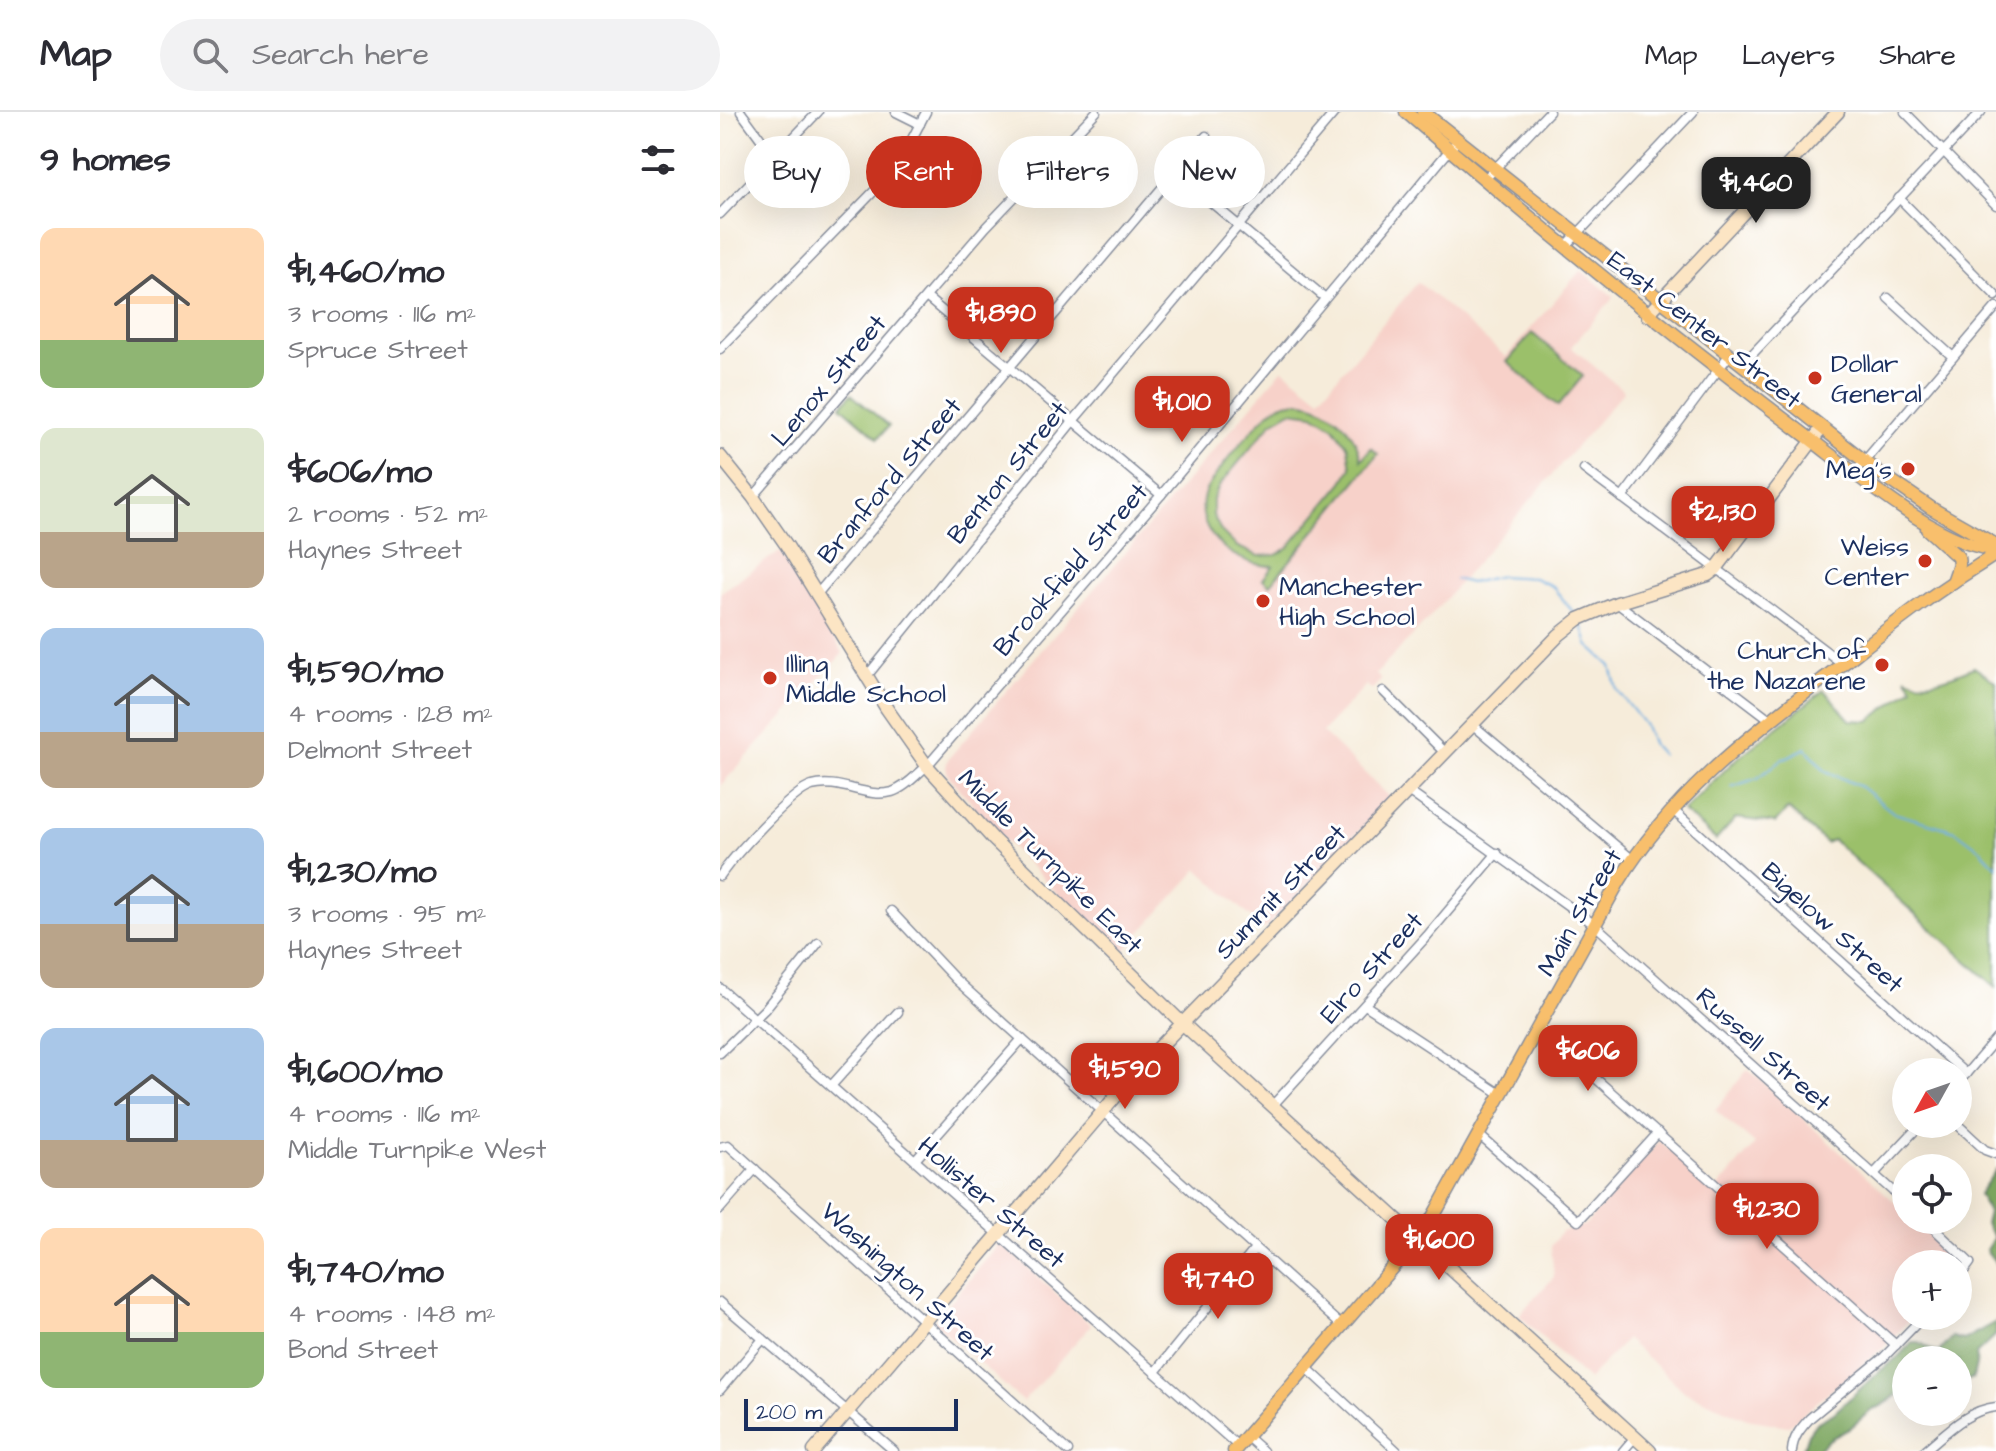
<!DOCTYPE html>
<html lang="en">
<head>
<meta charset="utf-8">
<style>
	:root { --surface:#fff; --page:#f2f2f3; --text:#2b2b33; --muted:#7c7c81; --line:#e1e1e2; --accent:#c8321e }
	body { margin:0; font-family:"Architects Daughter",sans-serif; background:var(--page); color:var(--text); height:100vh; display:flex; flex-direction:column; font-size:30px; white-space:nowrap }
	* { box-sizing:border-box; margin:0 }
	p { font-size:26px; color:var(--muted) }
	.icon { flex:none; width:44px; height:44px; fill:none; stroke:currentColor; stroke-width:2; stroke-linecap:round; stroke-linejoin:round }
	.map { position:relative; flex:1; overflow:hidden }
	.panel { display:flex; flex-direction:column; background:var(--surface); width:720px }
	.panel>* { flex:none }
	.top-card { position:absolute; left:24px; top:24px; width:760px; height:72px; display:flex; gap:16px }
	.needle { width:52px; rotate:230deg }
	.controls { position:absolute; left:1172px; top:946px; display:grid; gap:16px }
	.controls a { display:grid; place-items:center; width:80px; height:80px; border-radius:50%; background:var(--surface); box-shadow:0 8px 32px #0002; font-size:40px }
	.scale { position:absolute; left:24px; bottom:20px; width:214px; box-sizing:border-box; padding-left:8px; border:4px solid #1b2f5e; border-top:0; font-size:22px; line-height:28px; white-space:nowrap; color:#1b2f5e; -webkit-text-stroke:6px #fff; paint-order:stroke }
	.price { position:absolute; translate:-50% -68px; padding:0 18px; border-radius:16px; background:var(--accent); color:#fff; font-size:26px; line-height:52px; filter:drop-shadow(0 2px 4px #0008) }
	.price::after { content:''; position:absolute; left:50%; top:48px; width:24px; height:18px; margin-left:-12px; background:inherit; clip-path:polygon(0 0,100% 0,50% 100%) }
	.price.active { background:#222; color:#fff }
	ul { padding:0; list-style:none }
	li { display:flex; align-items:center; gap:24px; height:200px; padding:0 40px }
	li span { display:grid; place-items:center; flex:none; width:224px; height:160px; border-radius:16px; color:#555 }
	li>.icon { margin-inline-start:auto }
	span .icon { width:96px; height:96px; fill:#fffc; stroke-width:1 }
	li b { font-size:34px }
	h2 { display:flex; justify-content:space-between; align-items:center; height:96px; padding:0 40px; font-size:34px }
	.chip { padding:0 28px; border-radius:36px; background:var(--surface); box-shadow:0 8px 32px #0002; font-size:28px; line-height:72px }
	.chip.active { background:var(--accent); color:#fff }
	header { display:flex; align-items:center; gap:48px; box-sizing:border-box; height:112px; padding:0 40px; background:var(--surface); border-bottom:2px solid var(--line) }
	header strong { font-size:38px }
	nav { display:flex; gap:44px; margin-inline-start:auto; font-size:28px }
	.search { width:560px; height:72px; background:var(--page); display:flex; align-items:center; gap:20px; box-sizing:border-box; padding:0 28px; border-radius:44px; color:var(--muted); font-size:30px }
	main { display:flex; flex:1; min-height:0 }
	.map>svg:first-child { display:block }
	.built { fill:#f7d1c9 }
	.green { fill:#9bc06a; stroke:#5b7864; stroke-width:2; fill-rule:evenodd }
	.forest { fill:#7ca65e; stroke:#4c6a5e; stroke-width:2 }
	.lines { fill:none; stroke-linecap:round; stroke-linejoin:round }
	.stream { stroke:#6eaee1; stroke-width:2 }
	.street-casing { stroke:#888e9c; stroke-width:11 }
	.secondary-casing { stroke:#888e9c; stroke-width:15 }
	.primary-casing { stroke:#888e9c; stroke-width:15 }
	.street { stroke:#fff; stroke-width:8 }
	.secondary { stroke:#fce5c4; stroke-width:12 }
	.primary { stroke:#f8bf6c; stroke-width:12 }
	.poi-dot { fill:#c8321e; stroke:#fff; stroke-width:3 }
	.labels { text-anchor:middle; stroke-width:6; stroke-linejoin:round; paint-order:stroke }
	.street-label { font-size:26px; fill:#1b2f5e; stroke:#fff }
	.poi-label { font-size:26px; fill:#1b2f5e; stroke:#fff; text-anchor:start }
</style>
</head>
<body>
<header>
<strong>Map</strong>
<div class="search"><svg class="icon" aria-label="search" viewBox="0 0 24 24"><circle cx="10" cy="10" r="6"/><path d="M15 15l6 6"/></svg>Search here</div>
<nav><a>Map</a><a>Layers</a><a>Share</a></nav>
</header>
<main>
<section class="panel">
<h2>9 homes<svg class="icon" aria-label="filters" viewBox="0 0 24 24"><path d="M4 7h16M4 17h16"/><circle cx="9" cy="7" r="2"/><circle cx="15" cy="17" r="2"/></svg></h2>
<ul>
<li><span style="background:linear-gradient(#ffd9b3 70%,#8fb573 0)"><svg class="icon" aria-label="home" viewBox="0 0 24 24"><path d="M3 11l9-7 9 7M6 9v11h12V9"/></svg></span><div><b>$1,460/mo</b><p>3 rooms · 116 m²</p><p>Spruce Street</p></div></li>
<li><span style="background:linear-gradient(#dfe7d0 65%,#b9a48a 0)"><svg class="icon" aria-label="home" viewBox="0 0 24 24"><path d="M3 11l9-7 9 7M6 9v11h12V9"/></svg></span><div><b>$606/mo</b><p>2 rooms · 52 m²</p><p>Haynes Street</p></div></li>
<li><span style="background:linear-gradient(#a9c7e8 65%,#b9a48a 0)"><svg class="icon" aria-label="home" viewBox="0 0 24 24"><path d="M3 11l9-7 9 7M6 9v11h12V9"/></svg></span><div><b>$1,590/mo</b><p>4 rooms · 128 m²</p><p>Delmont Street</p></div></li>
<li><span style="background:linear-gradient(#a9c7e8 60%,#b9a48a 0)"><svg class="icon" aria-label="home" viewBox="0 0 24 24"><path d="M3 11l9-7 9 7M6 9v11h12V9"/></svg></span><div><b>$1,230/mo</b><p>3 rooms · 95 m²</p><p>Haynes Street</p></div></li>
<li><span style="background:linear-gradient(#a9c7e8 70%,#b9a48a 0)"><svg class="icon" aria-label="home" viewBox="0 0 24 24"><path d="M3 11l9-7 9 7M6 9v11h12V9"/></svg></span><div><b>$1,600/mo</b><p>4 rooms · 116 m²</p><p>Middle Turnpike West</p></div></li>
<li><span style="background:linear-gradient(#ffd9b3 65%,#8fb573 0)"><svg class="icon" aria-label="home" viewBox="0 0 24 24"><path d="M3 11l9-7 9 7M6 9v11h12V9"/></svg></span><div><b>$1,740/mo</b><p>4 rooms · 148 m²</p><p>Bond Street</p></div></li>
</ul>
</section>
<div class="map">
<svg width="1276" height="1339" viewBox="0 0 1276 1339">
	<rect width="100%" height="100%" fill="#fff"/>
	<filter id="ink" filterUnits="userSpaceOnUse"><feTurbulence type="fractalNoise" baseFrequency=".0125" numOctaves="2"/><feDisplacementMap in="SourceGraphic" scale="16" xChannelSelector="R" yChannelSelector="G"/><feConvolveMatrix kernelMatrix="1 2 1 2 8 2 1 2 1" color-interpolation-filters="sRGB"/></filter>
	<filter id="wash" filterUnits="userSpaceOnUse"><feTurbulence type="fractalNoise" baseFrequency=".006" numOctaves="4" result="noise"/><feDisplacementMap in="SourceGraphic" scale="32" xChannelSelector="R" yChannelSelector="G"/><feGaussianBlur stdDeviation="1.8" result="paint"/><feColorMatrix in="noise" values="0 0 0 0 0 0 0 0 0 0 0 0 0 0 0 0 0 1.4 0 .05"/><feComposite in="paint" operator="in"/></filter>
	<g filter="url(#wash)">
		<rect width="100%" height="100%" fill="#f6ecda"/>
		<g class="built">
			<polygon points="861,158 894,185 851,235 904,279 710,505 656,562 661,568 652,577 646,573 602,620 671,686 544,817 478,757 402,841 355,799 272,715 228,663 226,655 228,647 563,257 600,286 698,170 786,245"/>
			<polygon points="60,439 123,541 0,674 0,481"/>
			<polygon points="1028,957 1186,1100 1186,1108 1195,1108 1243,1152 1238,1158 1238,1152 1186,1152 1186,1204 1193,1204 1163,1236 1068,1314 1027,1307 965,1280 906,1227 868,1268 799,1203 834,1165 831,1134 841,1120 865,1113 939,1029 996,1078 1035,1032 995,998"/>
			<polygon points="280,1131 371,1213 303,1290 214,1210"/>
		</g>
		<g class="green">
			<polygon points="812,221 863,264 838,294 787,250"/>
			<polygon points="131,282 169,314 158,326 121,294"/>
			<path d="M579,289C611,294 635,316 641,348L651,336L658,342L550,473L543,467L553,454C518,454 473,423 484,383C488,369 542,304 555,296C562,291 570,290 579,289ZM571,299L593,302L614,315L628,335L631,356L623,370L568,436L556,443L538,444L516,434L501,419L493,403V387L499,374L552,310Z"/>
			<path d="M1254,555L1276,570V875L1113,728L1106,731L1068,697L1055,711L1016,706L996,728L963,699L1014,649L1104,578L1130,608L1149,609L1193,575L1186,565C1207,577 1234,563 1254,555Z"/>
		</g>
		<g class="forest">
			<polygon points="1276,1058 1276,1151 1266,1138 1274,1125 1265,1112 1268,1100 1259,1082"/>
			<polygon points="1276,1210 1276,1223 1256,1242 1257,1248 1253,1266 1238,1273 1238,1248 1186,1248 1186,1286 1178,1282 1165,1292 1149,1300 1129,1317 1110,1327 1096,1339 1082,1339 1088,1322 1096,1311 1114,1301 1156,1262 1179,1244 1192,1230 1199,1230 1218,1241 1232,1225 1243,1228"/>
		</g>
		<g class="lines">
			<g class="stream">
				<polyline points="735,467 750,471 780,464 814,466 832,474 854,501"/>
				<polyline points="862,513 868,533 891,554 897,578 924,612 933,633 942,643"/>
				<polyline points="1011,675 1038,666 1061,648 1086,636 1104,658 1141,675 1174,701 1236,719 1260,737 1276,754"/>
			</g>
		</g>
	</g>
	<g filter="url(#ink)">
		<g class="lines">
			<defs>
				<g id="street">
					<polyline points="21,0 54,45"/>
					<polyline points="176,0 200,12"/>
					<polyline points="1185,0 1276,93"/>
					<polyline points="456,61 604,185"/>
					<polyline points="765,67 829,0"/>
					<polyline points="1179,86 1276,184"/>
					<polyline points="0,102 98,0"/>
					<polyline points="845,135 973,0"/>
					<polyline points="206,185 441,383"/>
					<polyline points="1168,186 1233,245"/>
					<polyline points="0,237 161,72 182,46 206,0"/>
					<polyline points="1023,252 1261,0"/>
					<polyline points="864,357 1123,552"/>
					<polyline points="1135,360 1276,195"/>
					<polyline points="33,385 266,115 376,0"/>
					<polyline points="902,386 1010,242"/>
					<polyline points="98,481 486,24"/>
					<polyline points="897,491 1051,608"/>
					<polyline points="147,564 353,309 615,0"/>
					<polyline points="663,579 725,641"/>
					<polyline points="753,613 913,748"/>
					<polyline points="688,679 875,813 1186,1091"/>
					<polyline points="953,698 1246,962"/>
					<path d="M0,764C12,746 72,679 92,674C119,666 146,687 172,680C185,676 196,663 207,654L441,383L733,34"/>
					<polyline points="171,799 235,867 623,1215"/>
					<polyline points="0,876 518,1334"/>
					<polyline points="645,893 782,983"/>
					<polyline points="819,916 1176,1233"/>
					<polyline points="0,941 45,897 98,831"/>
					<polyline points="1238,971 1276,927"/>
					<polyline points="111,974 178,900"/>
					<polyline points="553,993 707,824 777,741"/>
					<polyline points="1237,1012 1265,1038 1276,1042"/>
					<polyline points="760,1024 858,1109 938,1021"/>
					<polyline points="0,1035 8,1033 348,1339"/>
					<polyline points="195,1048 302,927"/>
					<polyline points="1154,1062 1201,1012"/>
					<polyline points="0,1097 35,1057"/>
					<polyline points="1205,1108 1250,1151 1238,1167"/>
					<polyline points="0,1190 174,1339"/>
					<polyline points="587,1256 677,1339"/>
					<polyline points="435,1260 535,1137"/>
					<polyline points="0,1278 43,1227"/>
					<polyline points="526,1324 543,1339"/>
					<polyline points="903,1339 915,1325"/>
					<path d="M1072,1339C1073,1325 1081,1316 1090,1306L1164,1245L1204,1204"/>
					<path d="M1204,1339C1226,1321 1247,1298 1276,1295"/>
				</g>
				<g id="secondary">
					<polyline points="927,203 1118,0"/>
					<polyline points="0,344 33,385 67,434 167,597 207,654 274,728 462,911 930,1339"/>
					<polyline points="94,1339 425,950 839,523 859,507 897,491 988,463 996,457 1102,316"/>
				</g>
				<g id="primary">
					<path d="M686,0C814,111 946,218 1081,320C1127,354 1219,436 1276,437"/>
					<polyline points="703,0 1157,359 1211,396 1276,433"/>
					<polyline points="1207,417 1238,445 1239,453 1233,470"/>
					<path d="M514,1339L708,1114L898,771C949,687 1025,627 1102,568C1136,542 1169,515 1204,490C1227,473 1252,458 1276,442"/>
				</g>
			</defs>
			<use href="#street" class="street-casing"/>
			<use href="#secondary" class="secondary-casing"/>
			<use href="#primary" class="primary-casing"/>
			<use href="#street" class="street"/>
			<use href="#secondary" class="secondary"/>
			<use href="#primary" class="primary"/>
		</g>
	</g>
	<g class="poi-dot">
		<circle cx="1095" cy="266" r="8"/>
		<circle cx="1188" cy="357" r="8"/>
		<circle cx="1205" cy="449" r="8"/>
		<circle cx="543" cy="489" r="8"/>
		<circle cx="1162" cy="553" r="8"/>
		<circle cx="50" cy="566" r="8"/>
	</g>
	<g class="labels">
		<g class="street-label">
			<text transform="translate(985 217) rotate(38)" y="9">East Center Street</text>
			<text transform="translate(108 268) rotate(-50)" y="9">Lenox Street</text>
			<text transform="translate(287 360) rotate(-51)" y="9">Benton Street</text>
			<text transform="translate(169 368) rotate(-50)" y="9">Branford Street</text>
			<text transform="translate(350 457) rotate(-49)" y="9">Brookfield Street</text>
			<text transform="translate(331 749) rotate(45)" y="9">Middle Turnpike East</text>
			<text transform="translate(560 779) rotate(-46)" y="9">Summit Street</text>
			<text transform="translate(859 800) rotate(-60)" y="9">Main Street</text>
			<text transform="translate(1113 815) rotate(42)" y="9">Bigelow Street</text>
			<text transform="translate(651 855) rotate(-48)" y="9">Elro Street</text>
			<text transform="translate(1044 937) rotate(42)" y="9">Russell Street</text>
			<text transform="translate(272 1090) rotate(41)" y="9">Hollister Street</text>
			<text transform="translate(188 1169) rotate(42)" y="9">Washington Street</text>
		</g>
		<g class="poi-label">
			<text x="1111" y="260">Dollar<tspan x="1111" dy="30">General</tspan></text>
			<text x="1172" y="366" text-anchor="end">Meg's</text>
			<text x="1189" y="443" text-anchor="end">Weiss<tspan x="1189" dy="30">Center</tspan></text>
			<text x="559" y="483">Manchester<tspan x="559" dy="30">High School</tspan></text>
			<text x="1146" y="547" text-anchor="end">Church of<tspan x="1146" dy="30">the Nazarene</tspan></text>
			<text x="66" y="560">Illing<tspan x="66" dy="30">Middle School</tspan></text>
		</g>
	</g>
</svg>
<div class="controls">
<a><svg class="needle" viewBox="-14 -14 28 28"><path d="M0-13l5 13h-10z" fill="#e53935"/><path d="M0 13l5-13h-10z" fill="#7c7c81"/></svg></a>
<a><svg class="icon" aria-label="locate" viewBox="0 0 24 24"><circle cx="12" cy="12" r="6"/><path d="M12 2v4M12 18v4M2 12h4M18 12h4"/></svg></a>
<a>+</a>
<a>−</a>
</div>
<div class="scale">200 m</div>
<b class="price active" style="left:1036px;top:113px">$1,460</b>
<b class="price" style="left:281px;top:243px">$1,890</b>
<b class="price" style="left:462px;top:332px">$1,010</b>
<b class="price" style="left:1003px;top:442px">$2,130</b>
<b class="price" style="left:868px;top:981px">$606</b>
<b class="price" style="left:405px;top:999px">$1,590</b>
<b class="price" style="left:1047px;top:1139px">$1,230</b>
<b class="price" style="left:719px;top:1170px">$1,600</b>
<b class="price" style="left:498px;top:1209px">$1,740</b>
<div class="top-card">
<a class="chip">Buy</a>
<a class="chip active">Rent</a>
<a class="chip">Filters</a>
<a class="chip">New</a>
</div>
</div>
</main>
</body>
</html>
